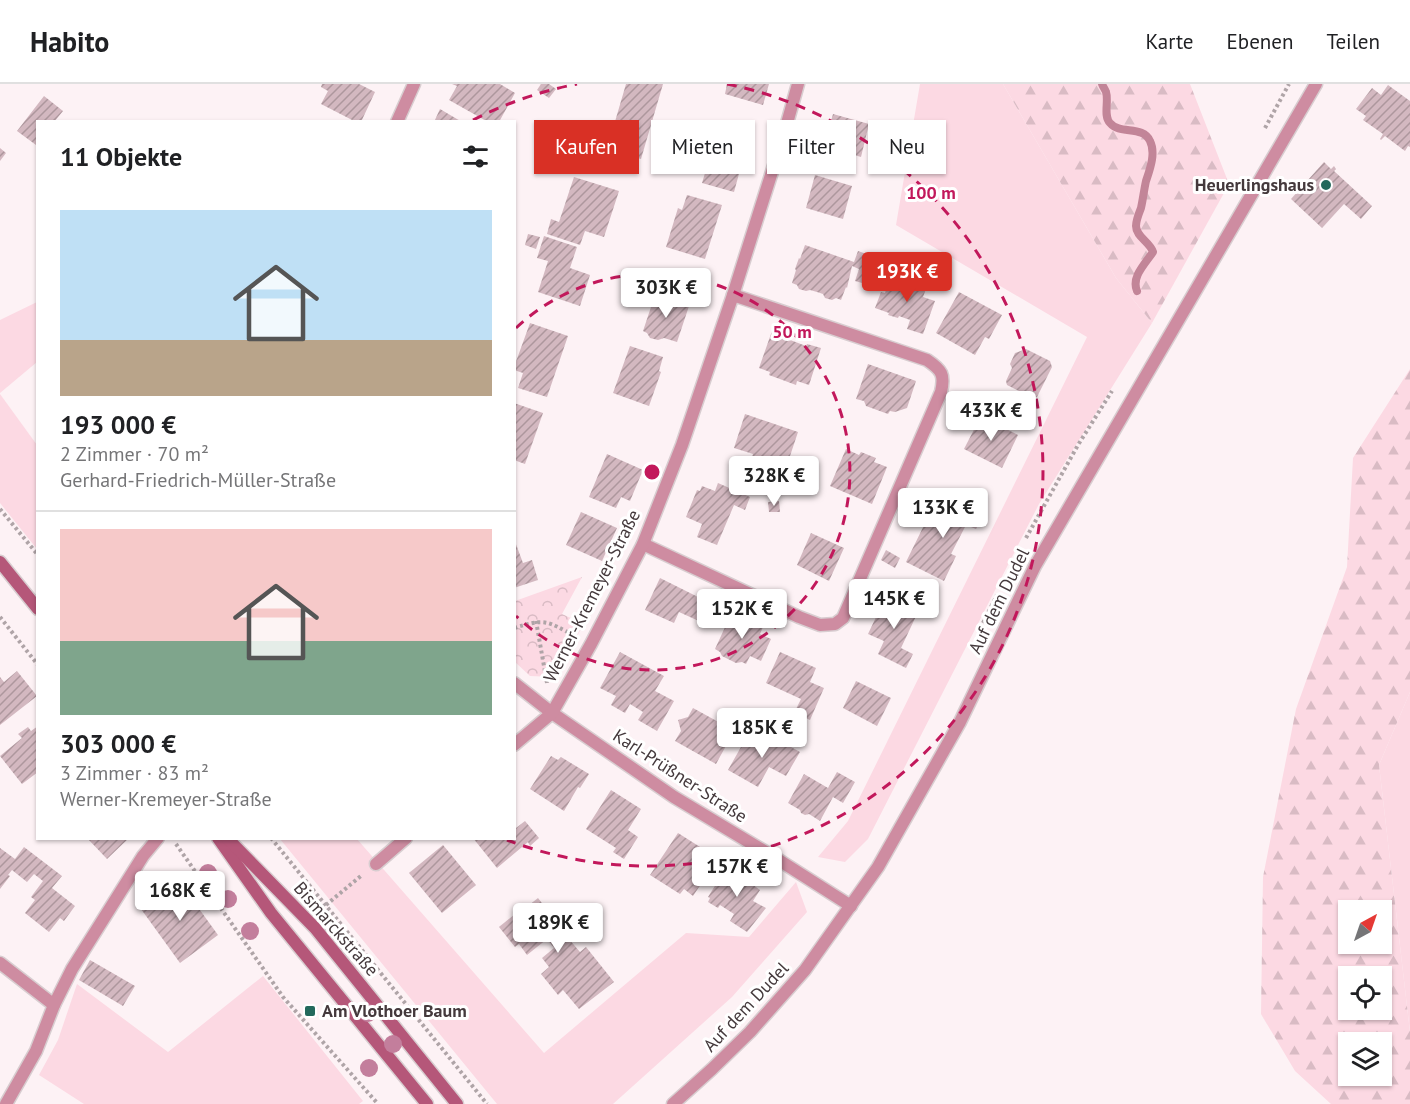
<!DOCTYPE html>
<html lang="de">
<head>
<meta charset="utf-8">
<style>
	:root { --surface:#fff; --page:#f6f6f6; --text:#202124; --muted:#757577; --line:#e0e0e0; --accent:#d93025 }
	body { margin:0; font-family:"PT Sans",sans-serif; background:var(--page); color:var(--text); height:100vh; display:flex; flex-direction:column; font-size:22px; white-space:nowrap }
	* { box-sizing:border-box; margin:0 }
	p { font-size:20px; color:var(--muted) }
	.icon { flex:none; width:33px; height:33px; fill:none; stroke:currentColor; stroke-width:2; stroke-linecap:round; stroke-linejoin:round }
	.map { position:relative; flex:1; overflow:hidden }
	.drawer { position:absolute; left:36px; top:36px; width:480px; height:720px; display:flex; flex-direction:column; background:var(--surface); border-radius:0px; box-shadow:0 2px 4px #0004 }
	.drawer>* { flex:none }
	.guide { position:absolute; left:534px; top:36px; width:570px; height:54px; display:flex; gap:12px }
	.needle { width:39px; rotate:40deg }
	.tools { position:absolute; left:1338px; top:816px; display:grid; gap:12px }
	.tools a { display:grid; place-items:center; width:54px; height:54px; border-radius:0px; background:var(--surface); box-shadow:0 2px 4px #0004; font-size:30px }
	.price { position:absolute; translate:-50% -51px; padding:0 14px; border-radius:6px; background:#fff; color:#222; font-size:20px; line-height:39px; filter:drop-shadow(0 2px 3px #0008) }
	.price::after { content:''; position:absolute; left:50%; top:36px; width:18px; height:14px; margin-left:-9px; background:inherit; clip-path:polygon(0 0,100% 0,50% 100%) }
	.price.selected { background:var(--accent); color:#fff }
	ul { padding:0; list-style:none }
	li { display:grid; align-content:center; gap:12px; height:318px; padding:0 24px }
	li+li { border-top:2px solid var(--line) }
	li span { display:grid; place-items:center; height:186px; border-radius:0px; color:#555 }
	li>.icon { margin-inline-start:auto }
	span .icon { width:108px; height:108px; fill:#fffc; stroke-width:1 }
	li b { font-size:26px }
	h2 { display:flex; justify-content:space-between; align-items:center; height:72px; padding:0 24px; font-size:26px }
	.tag { padding:0 21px; border-radius:0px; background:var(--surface); box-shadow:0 2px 4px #0004; font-size:21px; line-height:54px }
	.tag.selected { background:var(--accent); color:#fff }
	header { display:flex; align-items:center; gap:36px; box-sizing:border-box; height:84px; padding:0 30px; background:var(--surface); border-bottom:2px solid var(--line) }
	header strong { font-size:28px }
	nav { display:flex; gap:33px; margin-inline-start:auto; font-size:21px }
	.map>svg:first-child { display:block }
	.green { fill:#fcd9e3 }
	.forest { fill:url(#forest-firs); fill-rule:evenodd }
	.park { fill:url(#park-crowns) }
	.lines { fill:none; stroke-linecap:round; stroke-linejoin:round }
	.stream { stroke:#c28598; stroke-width:8 }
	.building { fill:url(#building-hatch) }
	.lane-casing { stroke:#d8cdd0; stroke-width:15 }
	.street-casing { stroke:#d8cdd0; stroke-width:15 }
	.secondary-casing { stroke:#d8cdd0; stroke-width:15 }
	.path { stroke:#afa4a7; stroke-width:4; stroke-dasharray:3 3; stroke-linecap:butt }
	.lane { stroke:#ce8ca1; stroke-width:12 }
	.street { stroke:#ce8ca1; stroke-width:12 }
	.secondary { stroke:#b55779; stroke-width:12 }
	.tree { fill:#c37e9c }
	.ring { fill:none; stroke:#c2185b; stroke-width:3; stroke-dasharray:10 8 }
	.poi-dot { fill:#23695c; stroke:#fff; stroke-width:2 }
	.labels { text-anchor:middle; stroke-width:6; stroke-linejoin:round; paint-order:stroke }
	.poi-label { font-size:18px; font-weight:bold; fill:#44393c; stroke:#fff; text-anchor:end }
	.street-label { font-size:18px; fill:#44393c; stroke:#fff }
	.centre { fill:#c2185b; stroke:#fff; stroke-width:3 }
	.ring-label { font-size:18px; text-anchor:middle; font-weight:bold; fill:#c2185b; stroke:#fff; stroke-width:6; stroke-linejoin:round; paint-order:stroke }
</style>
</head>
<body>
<header>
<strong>Habito</strong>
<nav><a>Karte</a><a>Ebenen</a><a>Teilen</a></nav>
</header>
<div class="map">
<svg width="1410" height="1020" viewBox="0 0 1410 1020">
	<defs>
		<pattern id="forest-firs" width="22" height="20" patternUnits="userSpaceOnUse" patternTransform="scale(1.5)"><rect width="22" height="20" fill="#fcd9e3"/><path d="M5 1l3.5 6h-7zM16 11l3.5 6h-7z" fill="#d9bbc4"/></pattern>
		<pattern id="park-crowns" width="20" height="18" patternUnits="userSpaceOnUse" patternTransform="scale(1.5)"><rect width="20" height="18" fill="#fcd9e3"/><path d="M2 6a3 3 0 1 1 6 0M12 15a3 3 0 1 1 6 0" fill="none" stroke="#d9bbc4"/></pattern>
		<pattern id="building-hatch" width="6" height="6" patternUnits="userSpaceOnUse" patternTransform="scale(1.5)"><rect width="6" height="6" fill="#d3b8c0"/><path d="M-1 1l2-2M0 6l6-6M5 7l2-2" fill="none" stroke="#ad979d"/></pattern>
	</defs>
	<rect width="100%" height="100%" fill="#fdf2f5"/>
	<g class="green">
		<polygon points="920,0 1003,0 1116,194 1152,239 1039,420 868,755 845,778 818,773 848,737 1087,253 896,141"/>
		<polygon points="37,218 37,278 0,309 0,236"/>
		<polygon points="0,310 37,361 37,465 0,419"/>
		<polygon points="1410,608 1410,948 1379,681"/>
		<polygon points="280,755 357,755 544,969 686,849 749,853 796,798 807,828 732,913 613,1020 497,1020"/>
		<polygon points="263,892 363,1017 359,1020 84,1020 39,991 58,956 77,900 168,968"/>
	</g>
	<g class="forest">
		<polygon points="1003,0 1190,0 1229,100 1152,239 1116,194"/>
		<path d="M1410,285V608L1379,681L1410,948V1020H1331L1295,987L1261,930L1263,793L1296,625L1347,483L1353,374ZM1348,826H1382V860H1348ZM1348,892H1382V926H1348ZM1348,958H1382V992H1348Z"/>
	</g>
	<polygon class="park" points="582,493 562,530 584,540 553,593 530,592 515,578 515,517"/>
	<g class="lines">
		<path class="stream" d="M1102,0C1102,1 1106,7 1106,8C1109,17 1103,32 1110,39C1120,51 1143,41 1150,57C1156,69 1150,85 1146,97C1144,106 1143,115 1141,124C1139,129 1136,137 1136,142C1136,153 1150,158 1153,168C1145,180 1131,193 1137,207"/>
	</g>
	<g class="building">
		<polygon points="322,0 359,0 375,8 361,38 356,38 321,20 328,7 321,3"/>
		<polygon points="452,0 500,0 515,9 499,38 488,38 449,16 457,2"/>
		<polygon points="541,0 549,0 556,5 549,14 537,6"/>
		<polygon points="626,0 663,0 641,75 607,65"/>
		<polygon points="727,0 769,0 763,21 725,10"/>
		<polygon points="1388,1 1410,17 1410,63 1408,62 1405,67 1385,52 1381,56 1380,55 1383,50 1363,36 1366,32 1356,25 1372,4 1381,11"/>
		<polygon points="44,12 63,27 54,38 38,38 38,59 36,61 17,47"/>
		<polygon points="440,25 462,38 434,38"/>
		<polygon points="833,30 869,40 861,73 824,62"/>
		<polygon points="714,40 742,48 736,66 745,68 734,108 702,99 714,59 708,58"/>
		<polygon points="0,64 6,69 0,77"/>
		<polygon points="1324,78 1331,85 1334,82 1336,85 1334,87 1372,122 1361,135 1344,120 1322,144 1291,115"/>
		<polygon points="815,91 852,102 843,135 806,124"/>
		<polygon points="574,93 619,107 604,153 585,147 580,161 547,150 551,135 559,138"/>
		<polygon points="687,111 722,121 705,175 666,163 678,124 682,126"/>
		<polygon points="528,150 540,153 536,165 525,161"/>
		<polygon points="544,152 577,163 570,184 590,191 580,222 538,208 548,177 537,174"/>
		<polygon points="805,161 854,178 858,167 878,174 869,201 855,197 859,185 852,182 847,204 846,203 841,216 836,214 832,216 825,214 823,210 817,208 810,206 806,207 799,205 797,201 792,199 796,186 795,185 799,174 800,175"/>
		<polygon points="891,190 927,202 923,213 935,217 923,250 907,245 910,236 899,232 898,234 888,231 889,229 875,224 881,208 885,209"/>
		<polygon points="959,208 1002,231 989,255 985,253 975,271 936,249"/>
		<polygon points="655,211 689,222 677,258 664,254 658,256 650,254 647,249 643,247"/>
		<polygon points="530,239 568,252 547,313 518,304 523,289 514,286 514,283"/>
		<polygon points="772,247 786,252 785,254 806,262 807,260 821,264 809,301 797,297 796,301 769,291 770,288 759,284"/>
		<polygon points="630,262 663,273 659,287 661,288 649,322 613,309"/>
		<polygon points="1026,265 1050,277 1052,283 1037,313 1033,314 1007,301 1006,297 1012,284 1010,280 1015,269"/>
		<polygon points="868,280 916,297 907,324 895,328 890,327 888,330 866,322 864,317 856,315"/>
		<polygon points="514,319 543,329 525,380 514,376"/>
		<polygon points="745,330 798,348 783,393 749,381 753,370 734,364"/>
		<polygon points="981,332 1018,351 1002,384 964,365"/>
		<polygon points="846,365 859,371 861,368 876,374 874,378 887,383 872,420 830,402"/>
		<polygon points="607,370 643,386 630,417 621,413 616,424 589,413"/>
		<polygon points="718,399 750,413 745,426 734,421 717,461 697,453 702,440 686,433 697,406 700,407 702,402 715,407"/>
		<polygon points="965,415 986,425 976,445 966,441 951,470 956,472 944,497 906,478 933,423 955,434"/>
		<polygon points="779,417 780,428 769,428 768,418"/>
		<polygon points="581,428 617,444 602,477 566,461"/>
		<polygon points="811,449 844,464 829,497 797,481"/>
		<polygon points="514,455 523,479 532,476 538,496 514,504"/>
		<polygon points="886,466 900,474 895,484 881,476"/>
		<polygon points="660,494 710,519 701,538 679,528 674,539 645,526"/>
		<polygon points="886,512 918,528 901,564 913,570 906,584 878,570 884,557 868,550"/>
		<polygon points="732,528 763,543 760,550 771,555 761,577 750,572 746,580 742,578 736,579 722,572 720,568 715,565"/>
		<polygon points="620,568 664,592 655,607 674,617 657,647 638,636 643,628 630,620 625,629 611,621 616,612 600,604"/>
		<polygon points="780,568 816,584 810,598 824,604 810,636 794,629 801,615 766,599"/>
		<polygon points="17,587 37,612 0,641 0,593 4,598"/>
		<polygon points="856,597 891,614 877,642 843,624"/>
		<polygon points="693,624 724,641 723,644 733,649 716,680 675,657 681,647 678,636 688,633"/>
		<polygon points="38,642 38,688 22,700 0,672 22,654 18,650 28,643 31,647"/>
		<polygon points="750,647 780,663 782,658 800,668 786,692 769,683 758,703 728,686"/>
		<polygon points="551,672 558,676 561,673 589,690 580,704 578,703 564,727 530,705"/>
		<polygon points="837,688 855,698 843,719 833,713 820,737 809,730 805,731 801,729 800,726 788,719 804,690 828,704"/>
		<polygon points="611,706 641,725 628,746 638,753 624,775 613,768 616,764 586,745"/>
		<polygon points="525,737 539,754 530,762 528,758 497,784 473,754 514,754 514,742 516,744"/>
		<polygon points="678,749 708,768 703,776 713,782 693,812 684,805 680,810 650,791"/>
		<polygon points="87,754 129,754 107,775"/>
		<polygon points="443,761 476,801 442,829 409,789"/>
		<polygon points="24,763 62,792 52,804 75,822 64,837 60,834 49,848 25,829 35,816 31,813 43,797 34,790 27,798 12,786 8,791 10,792 0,805 0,764 15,775"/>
		<polygon points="726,784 737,791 740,786 752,794 749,798 760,806 753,817 766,824 747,848 730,837 734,830 720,821 718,824 708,818 710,814 708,813"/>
		<polygon points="179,797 218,851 180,879 141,825"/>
		<polygon points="538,814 555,836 560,832 574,848 568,854 580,868 586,863 614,898 579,925 563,906 558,911 541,890 549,883 542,874 554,864 547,855 527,871 519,860 515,863 499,843 515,830 517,831"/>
		<polygon points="90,876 135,902 123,922 79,896"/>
	</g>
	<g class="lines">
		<defs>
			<polyline id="lane" points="0,879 54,921"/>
			<g id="street">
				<polyline points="397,38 414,0"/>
				<path d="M643,460L799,533L820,541L835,540L843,534L941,308C945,291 942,286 927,276L733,211"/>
				<polyline points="514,599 552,629 674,713 774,773 851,822"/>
				<polyline points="514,661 552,629 591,560 643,460 682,361 733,211 784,50 798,0"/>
				<polyline points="376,780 406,754"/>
				<polyline points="6,1020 36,967 54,921 72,885 143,772 158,754"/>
				<polyline points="673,1020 712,985 750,948 805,886 878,783 960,638 1035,482 1316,0"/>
			</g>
			<g id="secondary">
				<polyline points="0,478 38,525"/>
				<polyline points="218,754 271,829 427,1020"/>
				<polyline points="227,754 315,844 457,1020"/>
			</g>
		</defs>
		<use href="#lane" class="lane-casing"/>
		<use href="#street" class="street-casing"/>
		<use href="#secondary" class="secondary-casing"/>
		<g class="path">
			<polyline points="1265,44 1289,0"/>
			<polyline points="0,425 38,471"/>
			<polyline points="1026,454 1078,361 1112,307"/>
			<polyline points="0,533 38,581"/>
			<polyline points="536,537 547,599"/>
			<polyline points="983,539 997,511"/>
			<path d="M514,544C547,534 546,537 575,552"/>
			<polyline points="271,754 487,1020"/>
			<polyline points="176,760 283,913 378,1020"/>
			<polyline points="326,821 362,791"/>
		</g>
		<use href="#lane" class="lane"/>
		<use href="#street" class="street"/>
		<use href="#secondary" class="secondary"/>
	</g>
	<g class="tree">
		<circle cx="208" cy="789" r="9"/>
		<circle cx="228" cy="815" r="9"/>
		<circle cx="250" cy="847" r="9"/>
		<circle cx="368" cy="929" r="9"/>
		<circle cx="393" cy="960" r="9"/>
		<circle cx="369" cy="984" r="9"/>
	</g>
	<g class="ring">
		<path d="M516 244A198 198 0 1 1 516 532"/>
		<path d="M473 36A395 395 0 0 1 577 0M727 0A395 395 0 1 1 507 756"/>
	</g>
	<g class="poi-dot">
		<circle cx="1326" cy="101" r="6"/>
		<rect x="304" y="921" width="12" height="12" rx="3"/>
	</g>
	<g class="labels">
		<g class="poi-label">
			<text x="1314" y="107">Heuerlingshaus</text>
			<text x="322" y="933" text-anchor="start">Am Vlothoer Baum</text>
		</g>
		<g class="street-label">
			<text transform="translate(592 512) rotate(-63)" y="6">Werner-Kremeyer-Straße</text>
			<text transform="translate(999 517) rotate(-64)" y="6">Auf dem Dudel</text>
			<text transform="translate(680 692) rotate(33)" y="6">Karl-Prüßner-Straße</text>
			<text transform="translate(336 845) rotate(49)" y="6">Bismarckstraße</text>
			<text transform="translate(746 923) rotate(-47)" y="6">Auf dem Dudel</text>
		</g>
	</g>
	<circle cx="652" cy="388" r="9" class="centre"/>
	<g class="ring-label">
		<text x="931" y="115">100 m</text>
		<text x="792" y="254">50 m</text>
	</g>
</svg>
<div class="tools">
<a><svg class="needle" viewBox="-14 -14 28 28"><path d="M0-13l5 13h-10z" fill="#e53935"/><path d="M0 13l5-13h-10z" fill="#757577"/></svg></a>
<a><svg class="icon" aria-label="locate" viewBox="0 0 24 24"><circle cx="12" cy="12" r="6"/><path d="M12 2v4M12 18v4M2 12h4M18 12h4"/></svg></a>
<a><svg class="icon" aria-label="layers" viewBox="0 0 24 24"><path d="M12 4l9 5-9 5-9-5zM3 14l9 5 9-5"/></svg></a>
</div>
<b class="price selected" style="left:907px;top:219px">193K €</b>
<b class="price" style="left:666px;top:235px">303K €</b>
<b class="price" style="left:991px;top:358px">433K €</b>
<b class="price" style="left:774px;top:423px">328K €</b>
<b class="price" style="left:943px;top:455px">133K €</b>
<b class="price" style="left:894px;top:546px">145K €</b>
<b class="price" style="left:742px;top:556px">152K €</b>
<b class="price" style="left:762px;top:675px">185K €</b>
<b class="price" style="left:737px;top:814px">157K €</b>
<b class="price" style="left:180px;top:838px">168K €</b>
<b class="price" style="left:558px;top:870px">189K €</b>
<div class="guide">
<a class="tag selected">Kaufen</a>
<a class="tag">Mieten</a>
<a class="tag">Filter</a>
<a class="tag">Neu</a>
</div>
<section class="drawer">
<h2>11 Objekte<svg class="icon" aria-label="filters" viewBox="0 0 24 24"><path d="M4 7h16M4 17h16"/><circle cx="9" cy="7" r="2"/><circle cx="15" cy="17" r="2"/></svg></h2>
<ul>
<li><span style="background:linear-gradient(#bfe0f5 70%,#b9a48a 0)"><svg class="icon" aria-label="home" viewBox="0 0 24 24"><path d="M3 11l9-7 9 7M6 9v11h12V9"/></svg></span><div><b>193 000 €</b><p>2 Zimmer · 70 m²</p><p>Gerhard-Friedrich-Müller-Straße</p></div></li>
<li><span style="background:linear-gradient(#f6c9c9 60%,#7fa58c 0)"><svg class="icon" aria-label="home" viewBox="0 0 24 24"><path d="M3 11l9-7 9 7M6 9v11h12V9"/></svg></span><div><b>303 000 €</b><p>3 Zimmer · 83 m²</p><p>Werner-Kremeyer-Straße</p></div></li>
</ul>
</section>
</div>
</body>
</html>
